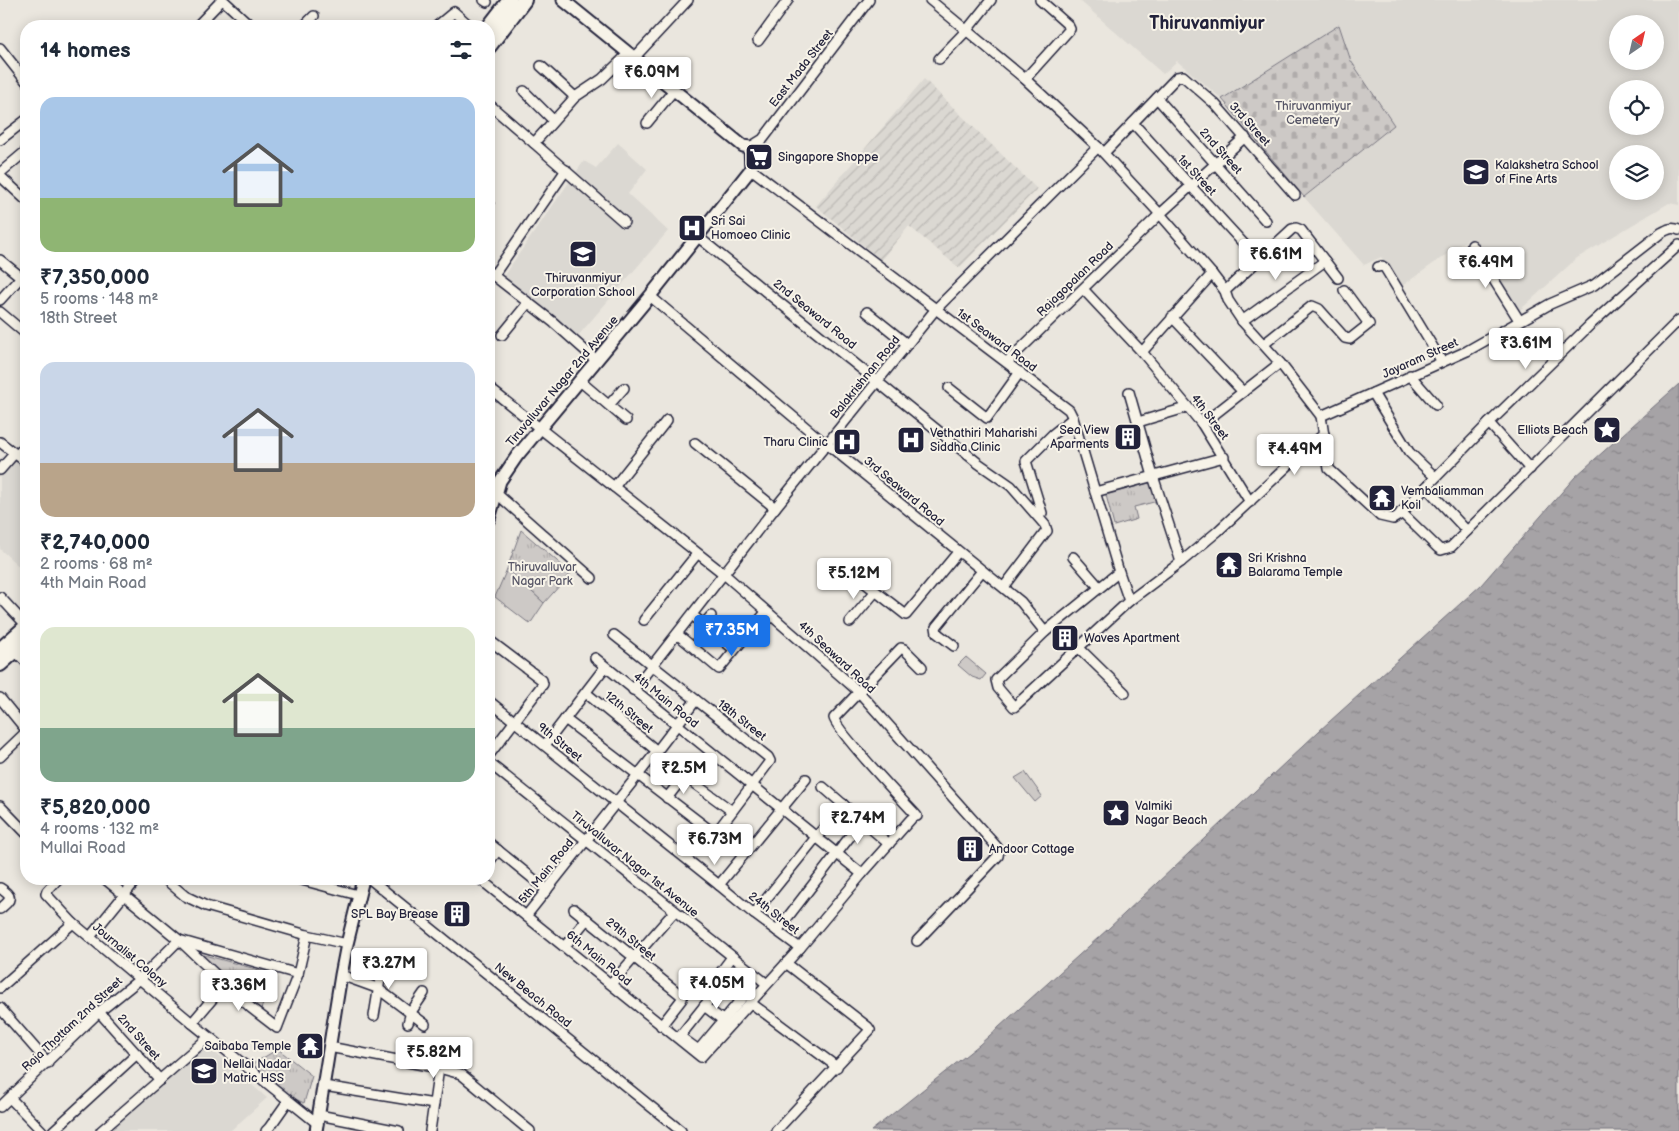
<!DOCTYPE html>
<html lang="en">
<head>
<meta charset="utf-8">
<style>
	:root { --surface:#fff; --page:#f2f2f3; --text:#1f2937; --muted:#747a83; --accent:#1a73e8 }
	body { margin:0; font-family:"Balsamiq Sans",sans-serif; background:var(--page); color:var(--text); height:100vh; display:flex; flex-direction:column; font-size:19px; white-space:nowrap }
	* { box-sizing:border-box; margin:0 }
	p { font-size:16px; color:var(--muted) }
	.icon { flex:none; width:28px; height:28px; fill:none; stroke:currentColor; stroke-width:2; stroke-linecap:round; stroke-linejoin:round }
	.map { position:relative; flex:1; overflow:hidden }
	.sheet { position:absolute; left:20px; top:20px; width:475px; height:865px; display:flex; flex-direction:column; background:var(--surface); border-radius:20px; box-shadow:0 2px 12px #0003 }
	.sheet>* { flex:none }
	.needle { width:32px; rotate:34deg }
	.buttons { position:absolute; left:1609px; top:15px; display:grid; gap:10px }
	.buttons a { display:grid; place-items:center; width:55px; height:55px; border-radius:50%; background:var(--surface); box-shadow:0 2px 12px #0003; font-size:25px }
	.price { position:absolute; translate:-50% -42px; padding:0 11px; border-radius:5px; background:#fff; color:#222; font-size:16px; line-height:32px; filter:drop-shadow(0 1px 2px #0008) }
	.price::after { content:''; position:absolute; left:50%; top:30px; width:15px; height:11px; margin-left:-8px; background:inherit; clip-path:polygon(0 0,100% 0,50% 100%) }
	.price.selected { background:var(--accent); color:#fff }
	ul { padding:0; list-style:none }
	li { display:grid; align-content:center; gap:10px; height:265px; padding:0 20px }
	li span { display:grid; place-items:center; height:155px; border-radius:15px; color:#555 }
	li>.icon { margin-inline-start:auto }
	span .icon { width:90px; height:90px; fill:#fffc; stroke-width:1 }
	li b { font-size:21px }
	h2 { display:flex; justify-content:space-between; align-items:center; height:60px; padding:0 20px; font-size:21px }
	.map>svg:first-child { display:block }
	.built { fill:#dbd8d2; fill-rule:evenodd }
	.industrial { fill:url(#industrial-furrows) }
	.grass { fill:url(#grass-tufts); stroke:#787680 }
	.cemetery { fill:url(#cemetery-stones); stroke:#787680 }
	.pitch { fill:#cdc9c6; stroke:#787680 }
	.water { fill:url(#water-ripples); stroke:#716f7b }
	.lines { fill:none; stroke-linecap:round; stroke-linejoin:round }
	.street-casing { stroke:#22223b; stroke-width:12 }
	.secondary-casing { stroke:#22223b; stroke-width:15 }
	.primary-casing { stroke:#22223b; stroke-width:18 }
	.street { stroke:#f7f3e8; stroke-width:9 }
	.secondary { stroke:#f7f3e8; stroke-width:11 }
	.primary { stroke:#f7f3e8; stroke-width:14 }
	.labels { text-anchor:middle; stroke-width:4; stroke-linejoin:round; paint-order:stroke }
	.street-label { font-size:12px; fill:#22223b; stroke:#f7f3e8 }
	.park-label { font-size:12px; fill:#555465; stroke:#f7f3e8 }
	.poi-label { font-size:12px; fill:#22223b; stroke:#f7f3e8; text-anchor:start }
	.district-label { font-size:18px; font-weight:bold; fill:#22223b; stroke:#f7f3e8 }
</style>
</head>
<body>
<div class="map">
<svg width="1679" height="1131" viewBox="0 0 1679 1131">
	<defs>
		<pattern id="industrial-furrows" width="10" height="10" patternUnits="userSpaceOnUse" patternTransform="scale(1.25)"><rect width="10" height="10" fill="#dbd8d2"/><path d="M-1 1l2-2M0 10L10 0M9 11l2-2" fill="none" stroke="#bcb9b5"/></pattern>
		<pattern id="grass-tufts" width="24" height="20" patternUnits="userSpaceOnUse" patternTransform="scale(1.25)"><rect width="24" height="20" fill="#cdc9c6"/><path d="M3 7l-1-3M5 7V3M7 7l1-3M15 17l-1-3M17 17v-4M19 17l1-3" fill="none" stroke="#b0acab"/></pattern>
		<pattern id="cemetery-stones" width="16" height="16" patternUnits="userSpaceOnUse" patternTransform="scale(1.25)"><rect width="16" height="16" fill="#cdc9c6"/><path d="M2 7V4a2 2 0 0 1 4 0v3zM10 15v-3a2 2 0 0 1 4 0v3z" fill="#b0acab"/></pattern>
		<pattern id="water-ripples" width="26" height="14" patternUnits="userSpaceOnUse" patternTransform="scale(1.25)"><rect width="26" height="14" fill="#a6a3a6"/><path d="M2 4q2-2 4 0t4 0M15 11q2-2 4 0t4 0" fill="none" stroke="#878488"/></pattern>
	</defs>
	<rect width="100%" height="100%" fill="#eae6de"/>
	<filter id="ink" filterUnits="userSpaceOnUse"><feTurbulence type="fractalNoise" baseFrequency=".02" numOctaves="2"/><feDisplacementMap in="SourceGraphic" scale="10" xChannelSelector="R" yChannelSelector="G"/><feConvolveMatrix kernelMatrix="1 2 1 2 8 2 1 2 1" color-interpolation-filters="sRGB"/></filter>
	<g filter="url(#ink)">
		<g class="built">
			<path d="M1079,0H1679V205L1669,203L1577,258L1520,310L1468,239L1402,286L1381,257L1364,265L1304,197L1394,125L1351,61L1339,26L1222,99L1177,61L1163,74ZM1618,24H1655V61H1618ZM1618,89H1655V126H1618ZM1618,154H1655V191H1618Z"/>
			<polygon points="618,143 647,169 628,194 668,231 577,337 502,278 584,161 596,168"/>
			<polygon points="14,455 26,465 26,573 0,549 0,471"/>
			<polygon points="204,1043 267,1098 230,1131 105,1131"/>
		</g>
		<polygon class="industrial" points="924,79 1037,189 959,268 909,226 881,260 816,206"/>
		<g class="grass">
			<polygon points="1152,482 1158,501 1134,507 1137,519 1114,526 1106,495"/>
			<polygon points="521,530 571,573 544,603 507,569"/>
			<polygon points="966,657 986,674 981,680 972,677 958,665"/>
			<polygon points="193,952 274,974 260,1012"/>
			<polygon points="278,1049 312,1076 304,1103 287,1095 251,1065"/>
		</g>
		<polygon class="cemetery" points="1339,25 1351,61 1394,125 1304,197 1222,99"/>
		<g class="pitch">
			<polygon points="507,569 544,603 530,624 495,597"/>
			<polygon points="1025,772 1042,796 1035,802 1015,778"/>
		</g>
		<polygon class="water" points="1679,384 1679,1131 871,1131 979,1045 1108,929 1319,731 1481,585 1575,477"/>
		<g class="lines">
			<defs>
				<g id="street">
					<polyline points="223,0 251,26"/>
					<polyline points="484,0 487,2"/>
					<polyline points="930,0 1025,79 1098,147 1160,214 1212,274 1225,291 1228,300 1242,321 1280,363 1321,416 1329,469 1380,516 1393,519 1398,516 1489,423 1590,325 1679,245"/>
					<polyline points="197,26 222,0"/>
					<polyline points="304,26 314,16"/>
					<polyline points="437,26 454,12 470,26"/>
					<polyline points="758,41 788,0"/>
					<polyline points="0,48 26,81"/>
					<polyline points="635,57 688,0"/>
					<polyline points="939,59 967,30 991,0"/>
					<polyline points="541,66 575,97"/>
					<polyline points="1025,79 1070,29 1068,25 1040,0"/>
					<polyline points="524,91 553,120"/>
					<polyline points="1157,98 1266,221"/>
					<polyline points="491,106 534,143"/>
					<polyline points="647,123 674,90"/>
					<polyline points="1133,123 1244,244"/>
					<polyline points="0,140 26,120"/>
					<polyline points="750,147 763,139 869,0"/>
					<polyline points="1104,153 1177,77 1183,76 1215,104 1295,195"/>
					<polyline points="751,169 1069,410 1073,418 1119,572 1129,601"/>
					<polyline points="0,173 26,151"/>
					<polyline points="0,176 26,200"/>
					<polyline points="489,205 489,209"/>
					<polyline points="624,222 534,143 575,97 602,79 629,53"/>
					<polyline points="697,236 978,463 1011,486 1045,525 1047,531 1045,533 1004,587"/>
					<polyline points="1472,245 1519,320"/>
					<polyline points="0,260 26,281"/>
					<polyline points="1378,267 1382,266 1385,268 1442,362"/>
					<polyline points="489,272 553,322 597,361"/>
					<polyline points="493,276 566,170"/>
					<polyline points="1083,289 1142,352 1202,424 1250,502"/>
					<polyline points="1225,291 1292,229 1296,228 1301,230 1338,278"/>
					<polyline points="650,296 822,441 827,444 1021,602 1045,632"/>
					<polyline points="0,300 21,277"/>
					<polyline points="0,312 26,334"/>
					<polyline points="867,312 907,344"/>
					<polyline points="1172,317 1243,392"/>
					<polyline points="1242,321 1325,261"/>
					<polyline points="502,335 528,303"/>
					<polyline points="1264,344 1312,306 1319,309 1345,338 1350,339 1369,324 1344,290"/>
					<polyline points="1142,352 1212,274"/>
					<polyline points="1007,362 1160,214 1245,137"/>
					<polyline points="1410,375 1436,405"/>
					<polyline points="580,381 626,420"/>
					<polyline points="489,388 724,574 842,677 859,692 997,847 999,850 998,856 917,941"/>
					<polyline points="949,388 987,418 1020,372"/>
					<polyline points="1129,392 1153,476 1181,562"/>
					<polyline points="1373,393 1409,452 1435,477"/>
					<polyline points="609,405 624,388"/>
					<path d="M1321,416L1467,351L1550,304L1594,285L1661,233C1668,229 1672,227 1679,230"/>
					<polyline points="1138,422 1182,409"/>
					<polyline points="1489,423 1530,469"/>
					<polyline points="1202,424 1280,363"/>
					<polyline points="0,442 26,462"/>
					<polyline points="695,443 775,508"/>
					<polyline points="18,454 26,445"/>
					<polyline points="0,470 14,454"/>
					<polyline points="614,487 667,420"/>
					<polyline points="1426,487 1467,531"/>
					<polyline points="1095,492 1224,457"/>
					<polyline points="496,493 592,578"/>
					<polyline points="1401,512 1438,548 1441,550 1451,547 1679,320"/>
					<polyline points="1042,513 1026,461 1053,434 1073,418"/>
					<polyline points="1073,557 1099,587"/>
					<polyline points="842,565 906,615 958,552"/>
					<polyline points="1119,572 1045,632 996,680 998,688 1014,707 1129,601 1181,562 1218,531 1293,461 1324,434"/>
					<polyline points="0,597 26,625"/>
					<polyline points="692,615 730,646 733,645 738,639"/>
					<polyline points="644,620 697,554"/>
					<polyline points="850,622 875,592"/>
					<polyline points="704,624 711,616"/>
					<polyline points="677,634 719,669 766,612"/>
					<polyline points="489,640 542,680 543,684 489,755"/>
					<polyline points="954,646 937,633 936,627 982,571"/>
					<polyline points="1079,648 1125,693"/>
					<polyline points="15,651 26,662"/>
					<polyline points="595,658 862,874"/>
					<polyline points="633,690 775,508 935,310 1098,147"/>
					<polyline points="586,693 657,751"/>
					<polyline points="0,698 26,730"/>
					<polyline points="489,701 719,885 754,914 800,948"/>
					<polyline points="565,719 715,834 770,761 768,757 614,635"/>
					<polyline points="545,745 605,667"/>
					<polyline points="0,757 26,732"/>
					<polyline points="489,763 767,984"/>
					<polyline points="823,787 889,844"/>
					<polyline points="667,798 684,776 732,811"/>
					<polyline points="0,806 26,833"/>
					<path d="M917,816C904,802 835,729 834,718L901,648L904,649L922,667"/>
					<polyline points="489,843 547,890"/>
					<polyline points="489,862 498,850"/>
					<polyline points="58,879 47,891 46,894 73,923 192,1023 318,1124"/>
					<polyline points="105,879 179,940 251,1008 277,1028 298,974 307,935"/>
					<polyline points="165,879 185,896 206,906 307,935 347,944"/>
					<polyline points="298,879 358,895"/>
					<polyline points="370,879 681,1131"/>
					<polyline points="480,879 701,1057 800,948 862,874 911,819"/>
					<polyline points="719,885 806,779"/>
					<path d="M0,888C13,897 12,899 0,909"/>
					<polyline points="574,909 682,996 682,999 661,1026"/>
					<polyline points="754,914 843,804"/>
					<polyline points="526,916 657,751 696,700"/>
					<polyline points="777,931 862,821"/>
					<polyline points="90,937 137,879"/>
					<polyline points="565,946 587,919"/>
					<path d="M733,970C741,977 746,981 748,991L701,1047L697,1049L682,1038L681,1035Z"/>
					<polyline points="341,975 377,988 425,1024"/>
					<polyline points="611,984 674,912"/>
					<polyline points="0,988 73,923"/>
					<polyline points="708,989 732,957"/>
					<polyline points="751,1003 837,1067"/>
					<polyline points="704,1006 724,1021"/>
					<polyline points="0,1008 48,1063"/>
					<polyline points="99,1012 160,1080"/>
					<polyline points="374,1016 383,961"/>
					<polyline points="192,1023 225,984"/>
					<polyline points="408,1023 411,1012 424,993"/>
					<polyline points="329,1047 439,1068 461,1074 530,1131"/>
					<polyline points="324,1086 434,1104"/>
					<polyline points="10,1098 42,1131"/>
					<polyline points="0,1107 99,1012 140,979 179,940 298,974"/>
					<polyline points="319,1115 399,1131"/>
					<polyline points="53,1131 137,1054"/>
					<polyline points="101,1131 209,1037"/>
					<polyline points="266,1131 269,1128 288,1101"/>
					<polyline points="430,1131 439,1068"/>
					<polyline points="776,1131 870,1030 868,1027 786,963"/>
				</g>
				<g id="secondary">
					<polyline points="489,519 500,481 517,456 650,296 751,169 750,147 743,146 563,0"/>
					<polyline points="316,1131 341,975 347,944 363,879"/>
				</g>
				<g id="primary">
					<polyline points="489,27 510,0"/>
					<polyline points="489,46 524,0"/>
					<polyline points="0,650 26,627"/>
					<polyline points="0,664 26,641"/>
				</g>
			</defs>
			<use href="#street" class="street-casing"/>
			<use href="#secondary" class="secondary-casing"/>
			<use href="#primary" class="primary-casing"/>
			<use href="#street" class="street"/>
			<use href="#secondary" class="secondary"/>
			<use href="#primary" class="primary"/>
		</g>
	</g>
	<defs>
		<symbol id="supermarket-square" viewBox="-11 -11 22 22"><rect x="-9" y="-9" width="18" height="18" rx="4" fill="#22223b" stroke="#f7f3e8"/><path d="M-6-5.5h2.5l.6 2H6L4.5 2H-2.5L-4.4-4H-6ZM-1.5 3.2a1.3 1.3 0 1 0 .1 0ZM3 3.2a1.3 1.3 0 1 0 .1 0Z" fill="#fff"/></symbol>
		<symbol id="university-square" viewBox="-11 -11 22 22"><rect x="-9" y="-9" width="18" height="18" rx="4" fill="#22223b" stroke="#f7f3e8"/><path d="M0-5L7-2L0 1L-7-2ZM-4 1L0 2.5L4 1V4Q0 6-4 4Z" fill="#fff"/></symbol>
		<symbol id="hospital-square" viewBox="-11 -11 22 22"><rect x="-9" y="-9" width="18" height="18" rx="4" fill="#22223b" stroke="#f7f3e8"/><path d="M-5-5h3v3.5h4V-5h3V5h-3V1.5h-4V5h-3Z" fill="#fff"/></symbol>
		<symbol id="school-square" viewBox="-11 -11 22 22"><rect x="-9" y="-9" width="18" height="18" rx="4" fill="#22223b" stroke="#f7f3e8"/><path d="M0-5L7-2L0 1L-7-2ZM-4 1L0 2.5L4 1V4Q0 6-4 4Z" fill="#fff"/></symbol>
		<symbol id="sight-square" viewBox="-11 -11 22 22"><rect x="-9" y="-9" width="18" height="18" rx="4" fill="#22223b" stroke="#f7f3e8"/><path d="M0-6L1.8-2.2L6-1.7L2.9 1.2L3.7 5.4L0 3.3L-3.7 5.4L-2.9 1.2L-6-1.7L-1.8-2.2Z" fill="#fff"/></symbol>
		<symbol id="building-square" viewBox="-11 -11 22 22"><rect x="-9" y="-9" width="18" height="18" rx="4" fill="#22223b" stroke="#f7f3e8"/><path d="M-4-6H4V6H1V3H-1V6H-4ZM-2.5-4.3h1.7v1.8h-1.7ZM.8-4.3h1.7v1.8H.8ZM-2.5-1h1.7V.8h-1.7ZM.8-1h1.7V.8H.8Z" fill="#fff"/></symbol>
		<symbol id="temple-square" viewBox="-11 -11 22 22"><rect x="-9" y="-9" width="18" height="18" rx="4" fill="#22223b" stroke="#f7f3e8"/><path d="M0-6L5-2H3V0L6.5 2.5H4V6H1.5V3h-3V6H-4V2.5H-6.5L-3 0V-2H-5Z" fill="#fff"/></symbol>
	</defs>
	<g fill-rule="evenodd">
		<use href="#supermarket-square" x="743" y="141" width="32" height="32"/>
		<use href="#university-square" x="1460" y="156" width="32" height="32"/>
		<use href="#hospital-square" x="676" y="212" width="32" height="32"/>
		<use href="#school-square" x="567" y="238" width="32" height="32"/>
		<use href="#sight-square" x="1591" y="414" width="32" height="32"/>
		<use href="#building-square" x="1112" y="421" width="32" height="32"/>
		<use href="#hospital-square" x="895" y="424" width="32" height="32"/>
		<use href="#hospital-square" x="831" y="426" width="32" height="32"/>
		<use href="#temple-square" x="1366" y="482" width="32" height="32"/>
		<use href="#temple-square" x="1213" y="549" width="32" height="32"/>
		<use href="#building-square" x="1049" y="622" width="32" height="32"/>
		<use href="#sight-square" x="1100" y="797" width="32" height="32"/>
		<use href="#building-square" x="954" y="833" width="32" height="32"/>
		<use href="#building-square" x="441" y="898" width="32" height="32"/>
		<use href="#temple-square" x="294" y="1030" width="32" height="32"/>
		<use href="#school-square" x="188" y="1055" width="32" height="32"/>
	</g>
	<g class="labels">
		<g class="street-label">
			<text transform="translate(801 68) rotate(-52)" y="4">East Mada Street</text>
			<text transform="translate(1250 124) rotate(48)" y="4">3rd Street</text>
			<text transform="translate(1221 151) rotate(48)" y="4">2nd Street</text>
			<text transform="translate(1197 175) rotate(47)" y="4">1st Street</text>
			<text transform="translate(1075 279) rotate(-44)" y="4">Rajagopalan Road</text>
			<text transform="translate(815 314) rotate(39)" y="4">2nd Seaward Road</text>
			<text transform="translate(997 340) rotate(37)" y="4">1st Seaward Road</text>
			<text transform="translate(1420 358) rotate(-24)" y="4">Jayaram Street</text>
			<text transform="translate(865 377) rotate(-51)" y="4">Balakrishnan Road</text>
			<text transform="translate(562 381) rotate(-50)" y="4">Tiruvalluvar Nagar 2nd Avenue</text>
			<text transform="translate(1210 417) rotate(53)" y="4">4th Street</text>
			<text transform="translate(904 491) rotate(40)" y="4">3rd Seaward Road</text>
			<text transform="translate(837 657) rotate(43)" y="4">4th Seaward Road</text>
			<text transform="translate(666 700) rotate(39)" y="4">4th Main Road</text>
			<text transform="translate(629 712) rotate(39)" y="4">12th Street</text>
			<text transform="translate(742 720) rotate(38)" y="4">18th Street</text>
			<text transform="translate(560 742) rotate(39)" y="4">9th Street</text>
			<text transform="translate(635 864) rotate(39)" y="4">Tiruvalluvar Nagar 1st Avenue</text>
			<text transform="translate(546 871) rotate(-51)" y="4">5th Main Road</text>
			<text transform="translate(774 913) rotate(38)" y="4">24th Street</text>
			<text transform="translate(631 939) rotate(39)" y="4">29th Street</text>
			<text transform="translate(130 955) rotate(40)" y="4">Journalist Colony</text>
			<text transform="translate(599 958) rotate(39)" y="4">6th Main Road</text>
			<text transform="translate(533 995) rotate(39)" y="4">New Beach Road</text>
			<text transform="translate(72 1024) rotate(-43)" y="4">Raja Thottam 2nd Street</text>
			<text transform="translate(139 1037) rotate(48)" y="4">2nd Street</text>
		</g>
		<g class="park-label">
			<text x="1313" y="110">Thiruvanmiyur<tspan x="1313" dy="14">Cemetery</tspan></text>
			<text x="542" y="571">Thiruvalluvar<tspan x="542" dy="14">Nagar Park</tspan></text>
		</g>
		<g class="poi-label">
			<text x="778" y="161">Singapore Shoppe</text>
			<text x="1495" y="169">Kalakshetra School<tspan x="1495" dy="14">of Fine Arts</tspan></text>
			<text x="711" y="225">Sri Sai<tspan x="711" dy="14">Homoeo Clinic</tspan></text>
			<text x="583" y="282" text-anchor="middle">Thiruvanmiyur<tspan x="583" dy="14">Corporation School</tspan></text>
			<text x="1109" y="434" text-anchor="end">Sea View<tspan x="1109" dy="14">Aparments</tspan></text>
			<text x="1588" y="434" text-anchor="end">Elliots Beach</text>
			<text x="930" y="437">Vethathiri Maharishi<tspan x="930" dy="14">Siddha Clinic</tspan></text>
			<text x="828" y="446" text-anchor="end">Tharu Clinic</text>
			<text x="1401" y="495">Vembaliamman<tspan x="1401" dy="14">Koil</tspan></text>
			<text x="1248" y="562">Sri Krishna<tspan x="1248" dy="14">Balarama Temple</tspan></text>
			<text x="1084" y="642">Waves Apartment</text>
			<text x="1135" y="810">Valmiki<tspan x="1135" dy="14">Nagar Beach</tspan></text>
			<text x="989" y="853">Andoor Cottage</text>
			<text x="438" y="918" text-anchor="end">SPL Bay Brease</text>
			<text x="291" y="1050" text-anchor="end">Saibaba Temple</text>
			<text x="223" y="1068">Nellai Nadar<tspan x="223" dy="14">Matric HSS</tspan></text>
		</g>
		<g class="district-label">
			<text x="1207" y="29">Thiruvanmiyur</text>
		</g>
	</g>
</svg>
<div class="buttons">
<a><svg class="needle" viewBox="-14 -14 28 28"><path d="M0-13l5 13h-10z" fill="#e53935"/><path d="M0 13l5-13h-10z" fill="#747a83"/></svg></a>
<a><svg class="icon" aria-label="locate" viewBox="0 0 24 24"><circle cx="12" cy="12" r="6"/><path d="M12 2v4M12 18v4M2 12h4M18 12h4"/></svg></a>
<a><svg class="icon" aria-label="layers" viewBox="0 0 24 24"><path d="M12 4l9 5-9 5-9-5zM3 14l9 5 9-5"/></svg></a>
</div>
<b class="price" style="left:652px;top:99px">₹6.09M</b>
<b class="price" style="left:1276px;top:281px">₹6.61M</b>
<b class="price" style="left:1486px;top:289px">₹6.49M</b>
<b class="price" style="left:1526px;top:370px">₹3.61M</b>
<b class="price" style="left:1295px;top:476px">₹4.49M</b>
<b class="price" style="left:854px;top:600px">₹5.12M</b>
<b class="price selected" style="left:732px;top:657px">₹7.35M</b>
<b class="price" style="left:684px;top:795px">₹2.5M</b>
<b class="price" style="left:858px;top:845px">₹2.74M</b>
<b class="price" style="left:715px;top:866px">₹6.73M</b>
<b class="price" style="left:389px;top:990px">₹3.27M</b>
<b class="price" style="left:717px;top:1010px">₹4.05M</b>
<b class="price" style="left:239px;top:1012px">₹3.36M</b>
<b class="price" style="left:434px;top:1079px">₹5.82M</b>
<section class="sheet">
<h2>14 homes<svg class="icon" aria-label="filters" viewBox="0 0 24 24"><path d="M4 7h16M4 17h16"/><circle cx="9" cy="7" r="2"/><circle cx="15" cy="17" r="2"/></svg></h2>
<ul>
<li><span style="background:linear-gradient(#a9c7e8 65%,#8fb573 0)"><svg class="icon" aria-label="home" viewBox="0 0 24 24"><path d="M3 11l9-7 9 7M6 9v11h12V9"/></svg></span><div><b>₹7,350,000</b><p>5 rooms · 148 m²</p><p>18th Street</p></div></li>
<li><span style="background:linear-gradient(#c9d6e8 65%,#b9a48a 0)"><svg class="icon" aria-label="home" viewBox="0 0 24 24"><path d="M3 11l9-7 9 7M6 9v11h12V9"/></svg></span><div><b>₹2,740,000</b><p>2 rooms · 68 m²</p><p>4th Main Road</p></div></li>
<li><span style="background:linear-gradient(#dfe7d0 65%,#7fa58c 0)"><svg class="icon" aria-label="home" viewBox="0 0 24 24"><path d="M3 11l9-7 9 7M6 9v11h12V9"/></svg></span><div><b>₹5,820,000</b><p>4 rooms · 132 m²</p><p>Mullai Road</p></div></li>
</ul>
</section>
</div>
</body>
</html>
